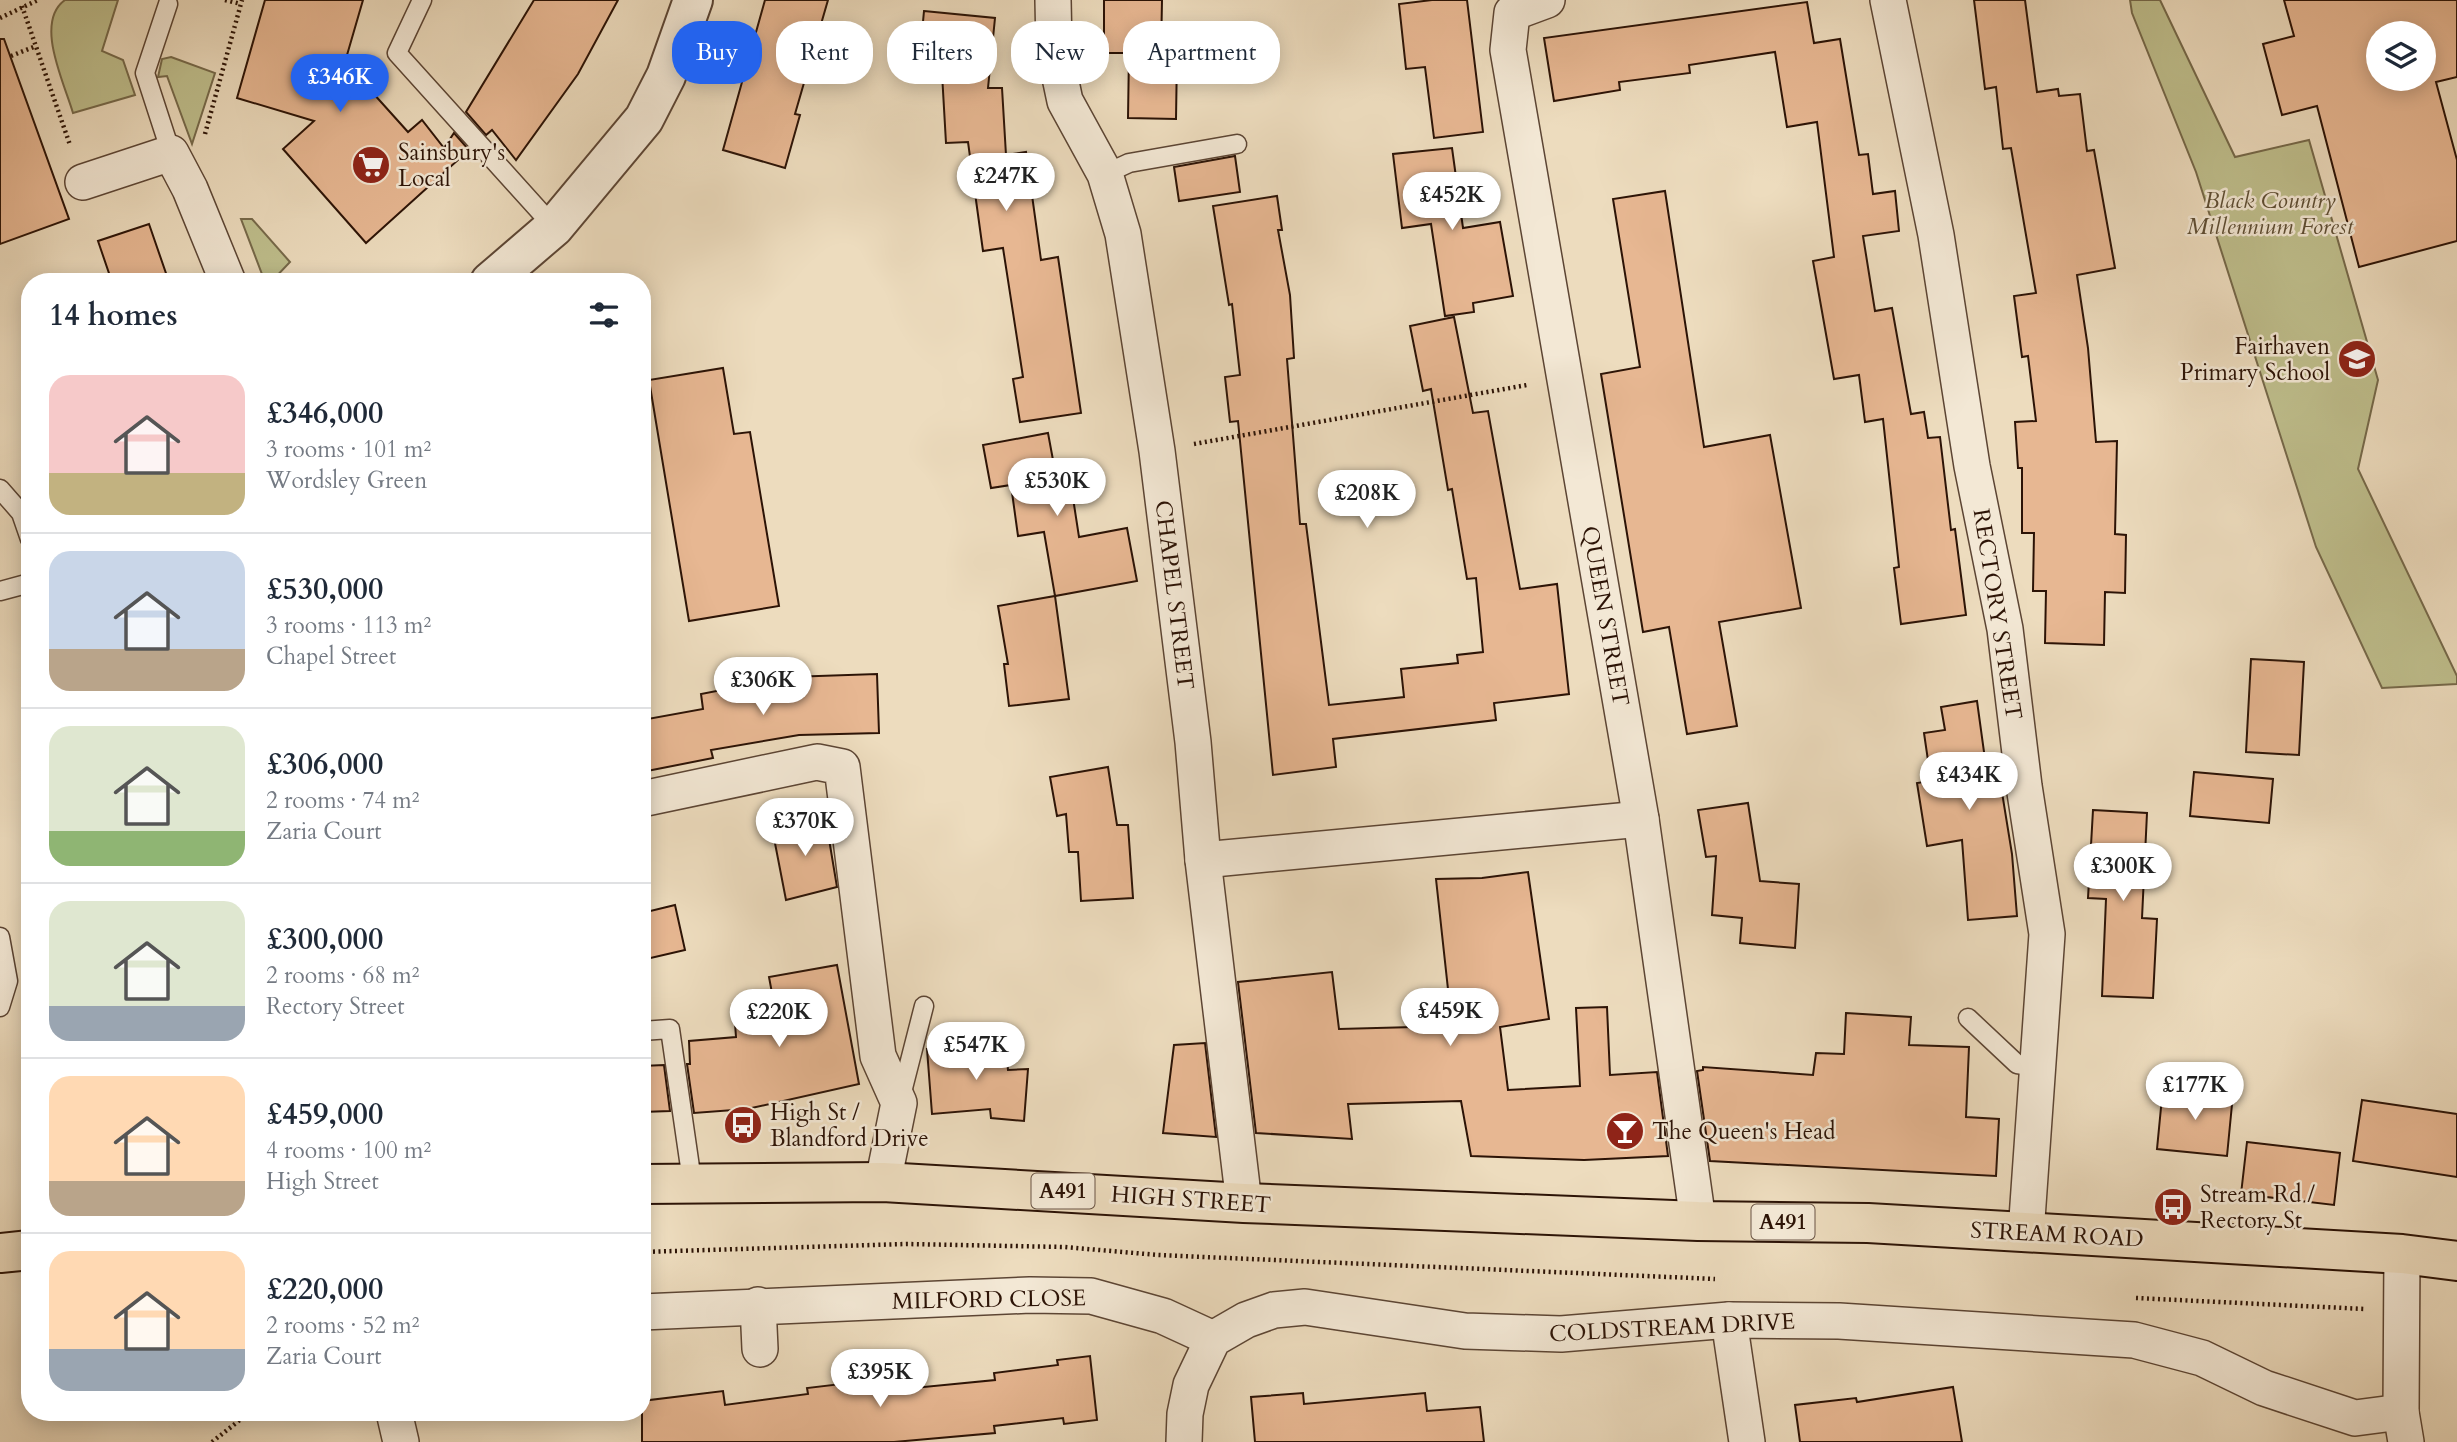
<!DOCTYPE html>
<html lang="en">
<head>
<meta charset="utf-8">
<style>
	:root { --surface:#fff; --page:#f2f2f3; --text:#1f2937; --muted:#747a83; --line:#e0e1e3; --accent:#2563eb }
	body { margin:0; font-family:Cardo,serif; background:var(--page); color:var(--text); height:100vh; display:flex; flex-direction:column; font-size:26px; white-space:nowrap }
	* { box-sizing:border-box; margin:0 }
	p { font-size:23px; color:var(--muted) }
	.icon { flex:none; width:38px; height:38px; fill:none; stroke:currentColor; stroke-width:2; stroke-linecap:round; stroke-linejoin:round }
	.map { position:relative; flex:1; overflow:hidden }
	.panel { position:absolute; left:21px; top:273px; width:630px; height:1148px; display:flex; flex-direction:column; background:var(--surface); border-radius:28px; box-shadow:0 4px 18px #0003 }
	.panel>* { flex:none }
	.top-card { position:absolute; left:672px; top:21px; width:665px; height:63px; display:flex; gap:14px }
	.fabs { position:absolute; left:2366px; top:21px; display:grid; gap:14px }
	.fabs a { display:grid; place-items:center; width:70px; height:70px; border-radius:50%; background:var(--surface); box-shadow:0 4px 18px #0003; font-size:35px }
	.price { position:absolute; translate:-50% -60px; padding:0 16px; border-radius:24px; background:#fff; color:#222; font-size:23px; line-height:46px; filter:drop-shadow(0 2px 4px #0008) }
	.price::after { content:''; position:absolute; left:50%; top:42px; width:21px; height:16px; margin-left:-10px; background:inherit; clip-path:polygon(0 0,100% 0,50% 100%) }
	.price.active { background:var(--accent); color:#fff }
	ul { padding:0; list-style:none }
	li { display:flex; align-items:center; gap:21px; height:175px; padding:0 28px }
	li+li { border-top:2px solid var(--line) }
	li span { display:grid; place-items:center; flex:none; width:196px; height:140px; border-radius:21px; color:#555 }
	li>.icon { margin-inline-start:auto }
	span .icon { width:84px; height:84px; fill:#fffc; stroke-width:1 }
	li b { font-size:30px }
	h2 { display:flex; justify-content:space-between; align-items:center; height:84px; padding:0 28px; font-size:30px }
	.pill { padding:0 24px; border-radius:28px; background:var(--surface); box-shadow:0 4px 18px #0003; font-size:24px; line-height:63px }
	.pill.active { background:var(--accent); color:#fff }
	.map>svg:first-child { display:block }
	.green { fill:#bfbf8d; stroke:#76694a; stroke-width:2 }
	.building { fill:#e7b792; stroke:#2c1306; stroke-width:2; fill-rule:evenodd }
	.lines { fill:none; stroke-linecap:round; stroke-linejoin:round }
	.service-casing { stroke:#5c4534; stroke-width:21 }
	.minor-casing { stroke:#5c4534; stroke-width:38 }
	.tertiary-casing { stroke:#5c4534; stroke-width:42 }
	.trunk-casing { stroke:#2c1306; stroke-width:42 }
	.path { stroke:#2c1306; stroke-width:4.5; stroke-dasharray:2 3.5; stroke-linecap:butt }
	.service { stroke:#f3e8d5; stroke-width:18 }
	.minor { stroke:#f3e8d5; stroke-width:35 }
	.tertiary { stroke:#f3e8d5; stroke-width:38 }
	.trunk { stroke:#eddcbe; stroke-width:38 }
	.labels { text-anchor:middle; stroke-width:5; stroke-linejoin:round; paint-order:stroke }
	.shield { fill:#f3e8d5; stroke:#685344; stroke-width:2 }
	.shield-label { font-size:21px; font-weight:bold; fill:#2c1306 }
	.poi-label { font-size:23px; fill:#2c1306; stroke:#f3e8d5; text-anchor:start }
	.park-label { font-size:23px; font-style:italic; fill:#5f4f35; stroke:#f3e8d5 }
	.street-label { font-size:23px; fill:#2c1306; stroke:#f3e8d5 }
</style>
</head>
<body>
<div class="map">
<svg width="2457" height="1442" viewBox="0 0 2457 1442">
	<rect width="100%" height="100%" fill="#eddcbe"/>
	<filter id="stains"><feTurbulence type="fractalNoise" baseFrequency=".00286" numOctaves="4"/><feColorMatrix values="0 0 0 0 .2 0 0 0 0 .09 0 0 0 0 .02 0 0 0 .5 -.17"/></filter>
	<radialGradient id="worn" r=".72"><stop offset=".6" stop-color="#630" stop-opacity="0"/><stop offset="1" stop-color="#630" stop-opacity=".3"/></radialGradient>
	<g class="green">
		<path d="M65,0H118L102,51L123,60L135,95L73,113C64,82 34,22 65,0Z"/>
		<polygon points="2130,0 2160,0 2235,157 2309,140 2378,380 2358,469 2457,676 2457,684 2382,688 2316,547 2196,172 2132,13"/>
		<polygon points="171,57 215,73 192,144 167,76 158,77 162,59"/>
		<polygon points="241,219 252,219 290,262 271,282 265,282"/>
	</g>
	<g class="building">
		<polygon points="265,0 363,0 345,62 408,132 422,120 444,148 454,133 469,150 366,243 283,149 314,121 237,98"/>
		<polygon points="534,0 618,0 578,74 516,160 492,130 486,135 466,112"/>
		<polygon points="765,0 828,0 795,114 800,115 785,168 723,150"/>
		<polygon points="1104,0 1162,0 1161,54 1177,54 1176,119 1128,118 1129,53 1104,53"/>
		<polygon points="1432,0 1467,0 1483,132 1434,138 1425,67 1406,69 1399,4"/>
		<polygon points="1974,0 2025,0 2037,92 2058,89 2059,96 2080,94 2087,151 2094,150 2115,268 2077,275 2088,348 2096,442 2117,441 2115,534 2126,535 2125,593 2105,592 2104,645 2045,643 2046,591 2033,591 2034,533 2022,533 2022,468 2018,468 2015,422 2036,421 2028,356 2022,357 2014,296 2036,293 2011,148 2003,149 1996,87 1985,89"/>
		<path d="M2284,0H2457V77L2436,82L2457,160V241L2359,267L2317,106L2282,115L2263,44L2294,36ZM2378,33H2424V79H2378Z"/>
		<polygon points="1807,2 1814,43 1840,39 1859,155 1868,154 1873,194 1895,191 1899,231 1863,236 1875,311 1892,308 1911,414 1924,412 1928,438 1940,437 1951,530 1955,529 1966,615 1901,624 1894,568 1899,567 1883,419 1865,422 1859,375 1834,379 1813,261 1834,257 1817,122 1787,127 1775,52 1689,65 1690,73 1619,82 1620,90 1554,101 1544,38"/>
		<polygon points="924,11 995,18 988,88 1002,88 1006,155 1026,152 1041,260 1058,257 1081,413 1020,422 1013,379 1023,377 1003,248 983,251 968,142 946,143 941,56 920,54"/>
		<polygon points="0,39 4,39 69,219 0,244"/>
		<polygon points="1452,148 1463,228 1500,222 1513,296 1473,303 1474,312 1445,316 1431,224 1402,228 1393,154"/>
		<polygon points="1235,156 1240,192 1179,201 1174,167"/>
		<polygon points="1665,191 1704,447 1770,435 1801,608 1719,622 1737,726 1687,734 1669,627 1643,632 1601,374 1640,367 1613,199"/>
		<polygon points="1277,196 1282,230 1278,230 1290,295 1294,358 1287,359 1300,524 1306,524 1329,705 1404,697 1401,669 1458,663 1457,655 1483,652 1476,578 1467,579 1452,489 1448,490 1431,389 1423,391 1410,326 1454,317 1473,413 1488,411 1520,589 1557,584 1569,694 1494,703 1496,720 1333,739 1336,767 1273,775 1238,421 1230,422 1225,377 1240,375 1232,304 1229,305 1213,206"/>
		<polygon points="149,224 169,282 112,282 98,241"/>
		<polygon points="723,368 734,434 750,432 779,606 689,621 649,380"/>
		<polygon points="1048,433 1058,487 1071,485 1079,537 1127,528 1137,581 1055,596 1044,532 1018,536 1011,485 991,488 983,445"/>
		<polygon points="1055,596 1069,699 1009,706 1004,664 1008,664 998,606"/>
		<polygon points="2251,659 2304,662 2299,755 2246,752"/>
		<polygon points="877,674 879,733 799,735 711,750 713,758 642,772 642,720 703,709 701,694 789,677"/>
		<polygon points="1977,701 1988,781 2000,780 2012,854 2017,916 1968,920 1962,840 1927,846 1917,783 1931,781 1924,733 1945,730 1941,707"/>
		<polygon points="1108,767 1117,825 1128,825 1133,898 1081,901 1078,852 1069,852 1066,814 1057,816 1050,777"/>
		<polygon points="2194,772 2273,779 2269,823 2190,816"/>
		<polygon points="1748,803 1760,881 1799,884 1795,948 1740,943 1742,918 1712,915 1716,856 1706,857 1698,810"/>
		<polygon points="2093,810 2147,813 2142,918 2157,919 2153,998 2102,996 2106,899 2088,898"/>
		<polygon points="825,815 837,887 786,900 773,833"/>
		<polygon points="1528,872 1549,1019 1500,1027 1508,1090 1580,1086 1576,1008 1607,1007 1610,1075 1657,1072 1668,1156 1584,1160 1471,1156 1461,1101 1348,1104 1352,1139 1256,1133 1238,982 1332,972 1339,1029 1452,1026 1436,879 1482,878"/>
		<polygon points="675,905 685,950 642,960 642,913"/>
		<polygon points="837,965 859,1084 747,1109 694,1113 687,1064 690,1064 689,1041 736,1037 735,1023 777,1020 769,977"/>
		<polygon points="1846,1013 1911,1017 1909,1045 1969,1047 1966,1117 1999,1119 1996,1176 1710,1161 1697,1071 1703,1070 1703,1067 1813,1075 1816,1053 1844,1054"/>
		<polygon points="1205,1043 1216,1137 1163,1133 1174,1045"/>
		<polygon points="1005,1045 1008,1070 1028,1069 1024,1121 991,1118 990,1109 932,1114 927,1049"/>
		<polygon points="664,1065 670,1111 642,1112 642,1066"/>
		<polygon points="2163,1087 2233,1094 2227,1156 2157,1149"/>
		<polygon points="2362,1100 2457,1114 2457,1177 2353,1161"/>
		<polygon points="2247,1142 2340,1153 2334,1205 2241,1194"/>
		<polygon points="1090,1356 1097,1420 1064,1424 1063,1418 994,1426 995,1433 894,1442 642,1442 642,1401 723,1391 725,1405 808,1394 807,1388 867,1381 866,1377 913,1373 914,1388 995,1380 994,1373 1058,1365 1057,1360"/>
		<polygon points="1953,1387 1962,1442 1800,1442 1795,1405 1856,1398 1857,1402"/>
		<polygon points="1303,1393 1304,1404 1425,1393 1427,1411 1480,1407 1484,1442 1255,1442 1251,1397"/>
	</g>
	<g class="lines">
		<defs>
			<g id="service">
				<polyline points="422,0 397,53 554,227"/>
				<polyline points="168,4 145,73 171,153"/>
				<polyline points="1105,174 1129,163 1237,144"/>
				<polyline points="0,489 21,513 30,539"/>
				<polyline points="0,591 30,583"/>
				<polyline points="0,937 8,981 0,1007"/>
				<polyline points="1968,1018 2017,1064 2037,1067"/>
				<polyline points="642,1031 670,1029 692,1181"/>
				<polyline points="901,1096 924,1006"/>
			</g>
			<g id="minor">
				<polyline points="1053,0 1054,49 1065,101 1105,174 1123,234 1157,451 1193,742 1203,860 1244,1203"/>
				<polyline points="1547,0 1512,13 1508,50 1641,819 1698,1221"/>
				<polyline points="1888,0 1936,235 1972,466 2005,629 2024,786 2047,934 2026,1233"/>
				<polyline points="83,182 171,153 190,189 228,282"/>
				<polyline points="642,799 817,762 842,767 878,1056 899,1103 883,1182"/>
				<polyline points="1203,860 1641,819"/>
				<polyline points="2402,1254 2401,1412 2406,1442"/>
				<polyline points="758,1305 760,1349"/>
				<polyline points="642,1312 1030,1295 1091,1296 1163,1316 1213,1339"/>
				<polyline points="1729,1320 1747,1442"/>
				<polyline points="394,1412 401,1442"/>
				<polyline points="1184,1442 1185,1414 1191,1385 1213,1339 1246,1320 1274,1310 1305,1307 1465,1331 1561,1334 1729,1320 1839,1321 2134,1340 2202,1358 2264,1388 2355,1418 2401,1412"/>
			</g>
			<polyline id="tertiary" points="490,282 554,227 644,119 666,76 693,0"/>
			<g id="trunk">
				<polyline points="642,1184 883,1182 1244,1203 1698,1221 1868,1223 2402,1254 2457,1261"/>
				<polyline points="0,1253 30,1250"/>
			</g>
		</defs>
		<use href="#service" class="service-casing"/>
		<use href="#minor" class="minor-casing"/>
		<use href="#tertiary" class="tertiary-casing"/>
		<use href="#trunk" class="trunk-casing"/>
		<g class="path">
			<polyline points="225,0 241,4"/>
			<polyline points="22,6 70,145"/>
			<polyline points="0,18 38,0"/>
			<polyline points="11,56 36,46"/>
			<polyline points="205,134 242,0"/>
			<polyline points="1194,444 1527,385"/>
			<polyline points="642,1252 906,1244 1064,1247 1158,1255 1715,1279"/>
			<polyline points="2136,1298 2365,1309"/>
			<polyline points="212,1442 250,1412"/>
		</g>
		<use href="#service" class="service"/>
		<use href="#minor" class="minor"/>
		<use href="#tertiary" class="tertiary"/>
		<use href="#trunk" class="trunk"/>
	</g>
	<defs>
		<symbol id="supermarket-disc" viewBox="-11 -11 22 22"><circle r="9.5" fill="#8f2418" stroke="#f3e8d5"/><path d="M-6-5.5h2.5l.6 2H6L4.5 2H-2.5L-4.4-4H-6ZM-1.5 3.2a1.3 1.3 0 1 0 .1 0ZM3 3.2a1.3 1.3 0 1 0 .1 0Z" fill="#fff"/></symbol>
		<symbol id="school-disc" viewBox="-11 -11 22 22"><circle r="9.5" fill="#8f2418" stroke="#f3e8d5"/><path d="M0-5L7-2L0 1L-7-2ZM-4 1L0 2.5L4 1V4Q0 6-4 4Z" fill="#fff"/></symbol>
		<symbol id="bus-disc" viewBox="-11 -11 22 22"><circle r="9.5" fill="#8f2418" stroke="#f3e8d5"/><path d="M-5-6H5V4H4V6H2V4H-2V6H-4V4H-5ZM-3.5-4V0h7V-4ZM-3.5 1.2v1.5H-2V1.2ZM2 1.2v1.5H3.5V1.2Z" fill="#fff"/></symbol>
		<symbol id="bar-disc" viewBox="-11 -11 22 22"><circle r="9.5" fill="#8f2418" stroke="#f3e8d5"/><path d="M-6-5H6L.8 .8V4.5H3.5V6h-7V4.5H-.8V.8Z" fill="#fff"/></symbol>
	</defs>
	<g fill-rule="evenodd">
		<use href="#supermarket-disc" x="349" y="143" width="44" height="44"/>
		<use href="#school-disc" x="2335" y="337" width="44" height="44"/>
		<use href="#bus-disc" x="721" y="1103" width="44" height="44"/>
		<use href="#bar-disc" x="1603" y="1109" width="44" height="44"/>
		<use href="#bus-disc" x="2151" y="1185" width="44" height="44"/>
	</g>
	<g class="labels">
		<g class="shield">
			<rect x="1031.5" y="1173.5" width="63" height="35" rx="5"/>
			<rect x="1751.5" y="1204.5" width="63" height="35" rx="5"/>
		</g>
		<g class="shield-label">
			<text x="1063" y="1198">A491</text>
			<text x="1783" y="1229">A491</text>
		</g>
		<g class="poi-label">
			<text x="398" y="160">Sainsbury's<tspan x="398" dy="26">Local</tspan></text>
			<text x="2330" y="354" text-anchor="end">Fairhaven<tspan x="2330" dy="26">Primary School</tspan></text>
			<text x="770" y="1120">High St /<tspan x="770" dy="26">Blandford Drive</tspan></text>
			<text x="1652" y="1139">The Queen's Head</text>
			<text x="2200" y="1202">Stream Rd /<tspan x="2200" dy="26">Rectory St</tspan></text>
		</g>
		<g class="park-label">
			<text x="2270" y="208">Black Country<tspan x="2270" dy="26">Millennium Forest</tspan></text>
		</g>
		<g class="street-label">
			<text transform="translate(1175 595) rotate(83)" y="8">CHAPEL STREET</text>
			<text transform="translate(1998 614) rotate(81)" y="8">RECTORY STREET</text>
			<text transform="translate(1606 616) rotate(80)" y="8">QUEEN STREET</text>
			<text transform="translate(1191 1199) rotate(4)" y="8">HIGH STREET</text>
			<text transform="translate(2057 1234) rotate(3)" y="8">STREAM ROAD</text>
			<text transform="translate(989 1299) rotate(-1)" y="8">MILFORD CLOSE</text>
			<text transform="translate(1672 1327) rotate(-3)" y="8">COLDSTREAM DRIVE</text>
		</g>
	</g>
	<rect width="100%" height="100%" filter="url(#stains)"/>
	<rect width="100%" height="100%" fill="url(#worn)"/>
</svg>
<div class="fabs">
<a><svg class="icon" aria-label="layers" viewBox="0 0 24 24"><path d="M12 4l9 5-9 5-9-5zM3 14l9 5 9-5"/></svg></a>
</div>
<b class="price active" style="left:340px;top:114px">£346K</b>
<b class="price" style="left:1006px;top:213px">£247K</b>
<b class="price" style="left:1452px;top:232px">£452K</b>
<b class="price" style="left:1057px;top:518px">£530K</b>
<b class="price" style="left:1367px;top:530px">£208K</b>
<b class="price" style="left:763px;top:717px">£306K</b>
<b class="price" style="left:1969px;top:812px">£434K</b>
<b class="price" style="left:805px;top:858px">£370K</b>
<b class="price" style="left:2123px;top:903px">£300K</b>
<b class="price" style="left:1450px;top:1048px">£459K</b>
<b class="price" style="left:779px;top:1049px">£220K</b>
<b class="price" style="left:976px;top:1082px">£547K</b>
<b class="price" style="left:2195px;top:1122px">£177K</b>
<b class="price" style="left:880px;top:1409px">£395K</b>
<div class="top-card">
<a class="pill active">Buy</a>
<a class="pill">Rent</a>
<a class="pill">Filters</a>
<a class="pill">New</a>
<a class="pill">Apartment</a>
</div>
<section class="panel">
<h2>14 homes<svg class="icon" aria-label="filters" viewBox="0 0 24 24"><path d="M4 7h16M4 17h16"/><circle cx="9" cy="7" r="2"/><circle cx="15" cy="17" r="2"/></svg></h2>
<ul>
<li><span style="background:linear-gradient(#f6c9c9 70%,#c2b280 0)"><svg class="icon" aria-label="home" viewBox="0 0 24 24"><path d="M3 11l9-7 9 7M6 9v11h12V9"/></svg></span><div><b>£346,000</b><p>3 rooms · 101 m²</p><p>Wordsley Green</p></div></li>
<li><span style="background:linear-gradient(#c9d6e8 70%,#b9a48a 0)"><svg class="icon" aria-label="home" viewBox="0 0 24 24"><path d="M3 11l9-7 9 7M6 9v11h12V9"/></svg></span><div><b>£530,000</b><p>3 rooms · 113 m²</p><p>Chapel Street</p></div></li>
<li><span style="background:linear-gradient(#dfe7d0 75%,#8fb573 0)"><svg class="icon" aria-label="home" viewBox="0 0 24 24"><path d="M3 11l9-7 9 7M6 9v11h12V9"/></svg></span><div><b>£306,000</b><p>2 rooms · 74 m²</p><p>Zaria Court</p></div></li>
<li><span style="background:linear-gradient(#dfe7d0 75%,#9aa5b1 0)"><svg class="icon" aria-label="home" viewBox="0 0 24 24"><path d="M3 11l9-7 9 7M6 9v11h12V9"/></svg></span><div><b>£300,000</b><p>2 rooms · 68 m²</p><p>Rectory Street</p></div></li>
<li><span style="background:linear-gradient(#ffd9b3 75%,#b9a48a 0)"><svg class="icon" aria-label="home" viewBox="0 0 24 24"><path d="M3 11l9-7 9 7M6 9v11h12V9"/></svg></span><div><b>£459,000</b><p>4 rooms · 100 m²</p><p>High Street</p></div></li>
<li><span style="background:linear-gradient(#ffd9b3 70%,#9aa5b1 0)"><svg class="icon" aria-label="home" viewBox="0 0 24 24"><path d="M3 11l9-7 9 7M6 9v11h12V9"/></svg></span><div><b>£220,000</b><p>2 rooms · 52 m²</p><p>Zaria Court</p></div></li>
</ul>
</section>
</div>
</body>
</html>
